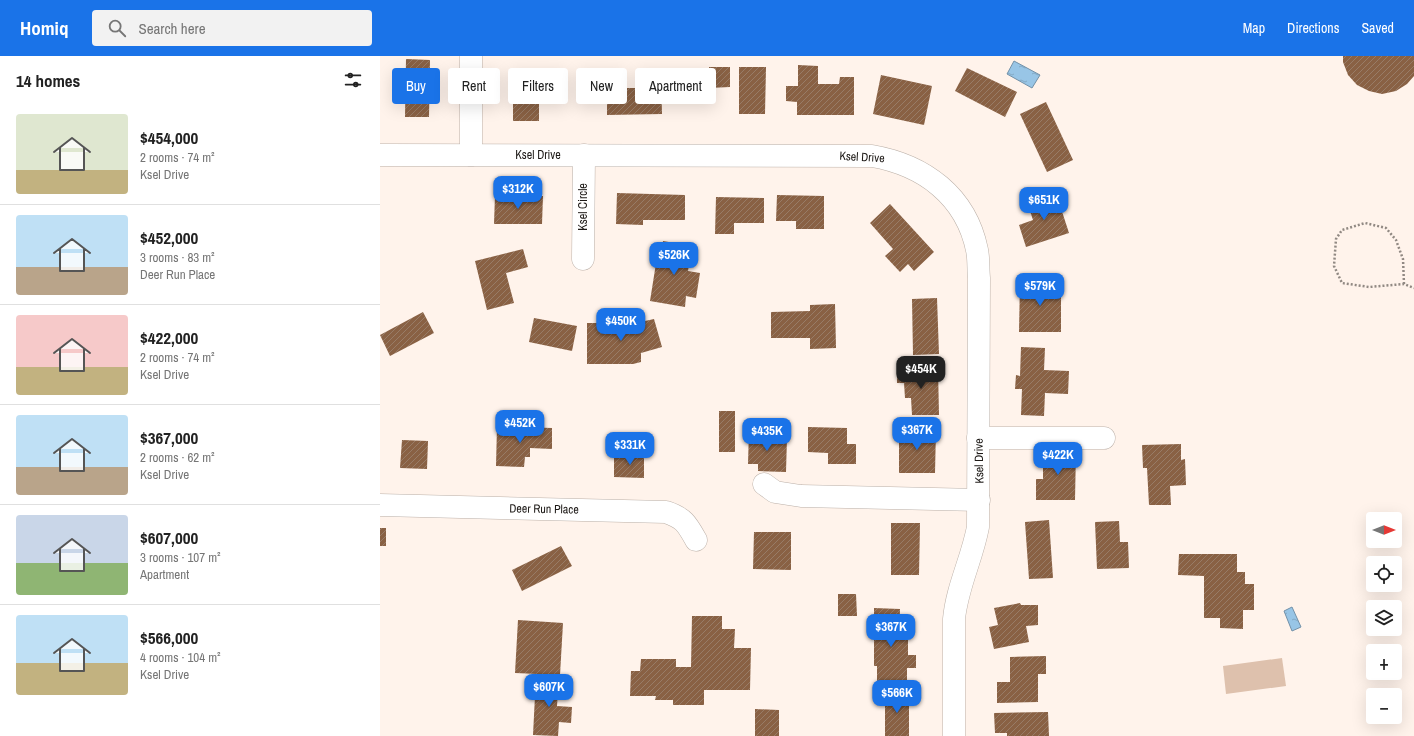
<!DOCTYPE html>
<html lang="en">
<head>
<meta charset="utf-8">
<style>
	:root { --surface:#fff; --page:#f2f2f2; --text:#222; --muted:#767676; --line:#e0e0e0; --accent:#1a73e8 }
	body { margin:0; font-family:"Archivo Narrow",sans-serif; background:var(--page); color:var(--text); height:100vh; display:flex; flex-direction:column; font-size:15px; white-space:nowrap }
	* { box-sizing:border-box; margin:0 }
	p { font-size:13px; color:var(--muted) }
	.icon { flex:none; width:22px; height:22px; fill:none; stroke:currentColor; stroke-width:2; stroke-linecap:round; stroke-linejoin:round }
	.map { position:relative; flex:1; overflow:hidden }
	.side { display:flex; flex-direction:column; background:var(--surface); width:380px }
	.side>* { flex:none }
	.guide { position:absolute; left:12px; top:12px; width:380px; height:36px; display:flex; gap:8px }
	.needle { width:26px; rotate:90deg }
	.controls { position:absolute; left:986px; top:456px; display:grid; gap:8px }
	.controls a { display:grid; place-items:center; width:36px; height:36px; border-radius:4px; background:var(--surface); box-shadow:0 4px 16px #0002; font-size:20px }
	.price { position:absolute; translate:-50% -34px; padding:0 9px; border-radius:8px; background:var(--accent); color:#fff; font-size:13px; line-height:26px; filter:drop-shadow(0 1px 2px #0008) }
	.price::after { content:''; position:absolute; left:50%; top:24px; width:12px; height:9px; margin-left:-6px; background:inherit; clip-path:polygon(0 0,100% 0,50% 100%) }
	.price.on { background:#222; color:#fff }
	ul { padding:0; list-style:none }
	li { display:flex; align-items:center; gap:12px; height:100px; padding:0 16px }
	li+li { border-top:1px solid var(--line) }
	li span { display:grid; place-items:center; flex:none; width:112px; height:80px; border-radius:4px; color:#555 }
	li>.icon { margin-inline-start:auto }
	span .icon { width:48px; height:48px; fill:#fffc; stroke-width:1 }
	li b { font-size:17px }
	h2 { display:flex; justify-content:space-between; align-items:center; height:48px; padding:0 16px; font-size:17px }
	.chip { padding:0 14px; border-radius:4px; background:var(--surface); box-shadow:0 4px 16px #0002; font-size:14px; line-height:36px }
	.chip.on { background:var(--accent); color:#fff }
	header { display:flex; align-items:center; gap:24px; box-sizing:border-box; height:56px; padding:0 20px; background:var(--accent); color:#fff }
	header strong { font-size:19px }
	nav { display:flex; gap:22px; margin-inline-start:auto; font-size:14px }
	.search { width:280px; height:36px; background:var(--page); display:flex; align-items:center; gap:10px; box-sizing:border-box; padding:0 14px; border-radius:4px; color:var(--muted); font-size:15px }
	main { display:flex; flex:1; min-height:0 }
	.map>svg:first-child { display:block }
	.garden { fill:#dec1ad }
	.water { fill:url(#water-ripples); stroke:#7391a8 }
	.building { fill:url(#building-hatch) }
	.lines { fill:none; stroke-linecap:round; stroke-linejoin:round }
	.minor-casing { stroke:#bbb0a8; stroke-width:23 }
	.path { stroke:#918983; stroke-width:2.5; stroke-dasharray:2 2; stroke-linecap:butt }
	.minor { stroke:#fff; stroke-width:22 }
	.labels { text-anchor:middle; stroke-width:3.5; stroke-linejoin:round; paint-order:stroke }
	.street-label { font-size:12px; fill:#1d1916; stroke:#fff }
</style>
</head>
<body>
<header>
<strong>Homiq</strong>
<div class="search"><svg class="icon" aria-label="search" viewBox="0 0 24 24"><circle cx="10" cy="10" r="6"/><path d="M15 15l6 6"/></svg>Search here</div>
<nav><a>Map</a><a>Directions</a><a>Saved</a></nav>
</header>
<main>
<section class="side">
<h2>14 homes<svg class="icon" aria-label="filters" viewBox="0 0 24 24"><path d="M4 7h16M4 17h16"/><circle cx="9" cy="7" r="2"/><circle cx="15" cy="17" r="2"/></svg></h2>
<ul>
<li><span style="background:linear-gradient(#dfe7d0 70%,#c2b280 0)"><svg class="icon" aria-label="home" viewBox="0 0 24 24"><path d="M3 11l9-7 9 7M6 9v11h12V9"/></svg></span><div><b>$454,000</b><p>2 rooms · 74 m²</p><p>Ksel Drive</p></div></li>
<li><span style="background:linear-gradient(#bfe0f5 65%,#b9a48a 0)"><svg class="icon" aria-label="home" viewBox="0 0 24 24"><path d="M3 11l9-7 9 7M6 9v11h12V9"/></svg></span><div><b>$452,000</b><p>3 rooms · 83 m²</p><p>Deer Run Place</p></div></li>
<li><span style="background:linear-gradient(#f6c9c9 65%,#c2b280 0)"><svg class="icon" aria-label="home" viewBox="0 0 24 24"><path d="M3 11l9-7 9 7M6 9v11h12V9"/></svg></span><div><b>$422,000</b><p>2 rooms · 74 m²</p><p>Ksel Drive</p></div></li>
<li><span style="background:linear-gradient(#bfe0f5 65%,#b9a48a 0)"><svg class="icon" aria-label="home" viewBox="0 0 24 24"><path d="M3 11l9-7 9 7M6 9v11h12V9"/></svg></span><div><b>$367,000</b><p>2 rooms · 62 m²</p><p>Ksel Drive</p></div></li>
<li><span style="background:linear-gradient(#c9d6e8 60%,#8fb573 0)"><svg class="icon" aria-label="home" viewBox="0 0 24 24"><path d="M3 11l9-7 9 7M6 9v11h12V9"/></svg></span><div><b>$607,000</b><p>3 rooms · 107 m²</p><p>Apartment</p></div></li>
<li><span style="background:linear-gradient(#bfe0f5 60%,#c2b280 0)"><svg class="icon" aria-label="home" viewBox="0 0 24 24"><path d="M3 11l9-7 9 7M6 9v11h12V9"/></svg></span><div><b>$566,000</b><p>4 rooms · 104 m²</p><p>Ksel Drive</p></div></li>
</ul>
</section>
<div class="map">
<svg width="1034" height="680" viewBox="0 0 1034 680">
	<defs>
		<pattern id="water-ripples" width="26" height="14" patternUnits="userSpaceOnUse"><rect width="26" height="14" fill="#98c5e6"/><path d="M2 4q2-2 4 0t4 0M15 11q2-2 4 0t4 0" fill="none" stroke="#83a9c5"/></pattern>
		<pattern id="building-hatch" width="6" height="6" patternUnits="userSpaceOnUse"><rect width="6" height="6" fill="#896144"/><path d="M-1 1l2-2M0 6l6-6M5 7l2-2" fill="none" stroke="#987c67"/></pattern>
	</defs>
	<rect width="100%" height="100%" fill="#fff3eb"/>
	<polygon class="garden" points="902,602 906,630 846,638 843,610"/>
	<g class="water">
		<polygon points="634,5 660,19 652,32 627,18"/>
		<polygon points="912,551 921,571 912,575 904,555"/>
	</g>
	<g class="building">
		<polygon points="963,0 1034,0 1034,20 1027,28 1016,35 1002,38 989,35 977,29 968,19 963,6"/>
		<polygon points="26,3 50,4 49,61 25,61"/>
		<polygon points="418,9 438,10 438,28 459,28 460,21 474,21 474,59 417,59 417,46 406,45 406,30 418,30"/>
		<polygon points="329,11 350,11 350,31 329,32"/>
		<polygon points="359,11 386,11 385,58 359,58"/>
		<polygon points="587,12 637,36 625,61 575,35"/>
		<rect x="133" y="18" width="26" height="47"/>
		<polygon points="501,19 552,30 544,69 493,58"/>
		<polygon points="261,20 281,20 282,58 227,59 227,32 261,32"/>
		<polygon points="666,46 693,104 667,116 640,58"/>
		<polygon points="237,137 305,139 305,164 263,164 263,169 236,168"/>
		<polygon points="676,137 689,177 646,191 639,169 653,164 647,146"/>
		<polygon points="115,139 163,140 162,168 114,168"/>
		<polygon points="397,139 444,140 444,173 416,173 416,165 396,165"/>
		<polygon points="336,141 384,142 384,167 354,167 354,178 335,178"/>
		<polygon points="510,148 554,196 534,215 528,208 520,216 505,200 513,193 490,167"/>
		<polygon points="283,185 312,190 308,215 320,217 316,242 306,240 305,251 270,245 277,201 281,201"/>
		<polygon points="143,193 148,211 126,217 134,247 107,254 95,205"/>
		<polygon points="640,225 681,225 681,276 639,276"/>
		<polygon points="557,242 559,298 533,299 532,243"/>
		<polygon points="455,248 456,292 430,293 430,282 391,282 391,256 430,255 430,249"/>
		<polygon points="43,256 54,277 10,300 0,279"/>
		<polygon points="154,262 197,270 192,295 149,286"/>
		<polygon points="274,263 282,291 261,297 261,306 253,308 207,308 207,267 256,267"/>
		<polygon points="641,291 665,292 664,314 689,315 688,338 665,337 664,360 641,359 642,333 635,333 636,319 640,320"/>
		<polygon points="558,312 559,359 532,359 531,342 525,342 524,327 517,327 517,313"/>
		<rect x="339" y="355" width="16" height="41"/>
		<polygon points="117,370 172,372 172,393 150,392 150,401 145,401 144,411 116,410"/>
		<polygon points="428,371 467,372 467,388 476,388 476,408 448,408 448,397 428,396"/>
		<polygon points="519,372 556,373 555,417 519,417"/>
		<polygon points="369,373 380,373 380,382 407,382 406,416 378,415 378,408 368,408"/>
		<polygon points="22,384 48,385 47,413 20,412"/>
		<polygon points="801,388 801,404 805,403 806,429 790,430 791,449 769,449 767,412 763,412 762,389"/>
		<polygon points="663,393 696,394 695,444 656,444 656,423 663,423"/>
		<polygon points="248,396 264,396 264,422 234,421 234,400 248,400"/>
		<polygon points="669,464 673,522 649,523 645,466"/>
		<polygon points="739,465 740,486 748,486 749,512 717,513 715,466"/>
		<polygon points="511,467 540,467 539,519 511,519"/>
		<rect x="0" y="472" width="6" height="18"/>
		<polygon points="374,476 411,476 411,514 373,513"/>
		<polygon points="181,490 192,510 142,535 132,514"/>
		<polygon points="799,498 857,498 857,516 865,516 865,528 874,528 874,554 863,554 863,573 840,572 840,562 824,562 824,520 798,519"/>
		<polygon points="458,538 476,538 477,560 458,560"/>
		<polygon points="640,547 641,549 658,549 658,569 646,570 649,586 614,593 609,571 618,569 614,552"/>
		<polygon points="494,552 520,553 519,584 528,584 528,599 536,599 536,612 527,612 527,627 497,626 497,610 494,610"/>
		<polygon points="312,560 342,560 342,573 355,573 354,592 371,592 370,634 324,634 324,649 293,649 293,644 275,644 276,640 250,640 251,615 260,615 261,603 296,603 296,611 311,611"/>
		<polygon points="138,564 183,567 180,619 135,617"/>
		<polygon points="666,600 666,618 658,618 658,646 617,647 617,626 630,626 630,601"/>
		<polygon points="156,620 179,621 177,650 192,651 191,667 179,666 178,680 153,679"/>
		<rect x="505" y="636" width="24" height="44"/>
		<polygon points="375,653 399,654 399,680 375,680"/>
		<polygon points="668,656 669,680 627,680 627,677 615,677 614,657"/>
	</g>
	<g class="lines">
		<defs>
			<g id="minor">
				<path d="M0,99L492,100C544,109 586,140 597,194C599,203 598,213 599,222L598,471C592,503 577,531 574,563V680"/>
				<polyline points="91,99 91,0"/>
				<polyline points="203,203 204,99"/>
				<polyline points="598,382 724,382"/>
				<polyline points="384,428 395,436 421,440 599,444"/>
				<path d="M0,449L286,456C304,462 307,468 316,484"/>
			</g>
		</defs>
		<use href="#minor" class="minor-casing"/>
		<polyline class="path" points="1024,228 1023,203 1016,184 1006,172 985,167 962,174 956,183 954,210 962,227 989,231 1024,228 1034,232"/>
		<use href="#minor" class="minor"/>
	</g>
	<g class="labels">
		<g class="street-label">
			<text x="158" y="103">Ksel Drive</text>
			<text transform="translate(482 101) rotate(3)" y="4">Ksel Drive</text>
			<text transform="translate(203 151) rotate(-90)" y="4">Ksel Circle</text>
			<text transform="translate(599 405) rotate(-91)" y="4">Ksel Drive</text>
			<text transform="translate(164 453) rotate(1)" y="4">Deer Run Place</text>
		</g>
	</g>
</svg>
<div class="controls">
<a><svg class="needle" viewBox="-14 -14 28 28"><path d="M0-13l5 13h-10z" fill="#e53935"/><path d="M0 13l5-13h-10z" fill="#767676"/></svg></a>
<a><svg class="icon" aria-label="locate" viewBox="0 0 24 24"><circle cx="12" cy="12" r="6"/><path d="M12 2v4M12 18v4M2 12h4M18 12h4"/></svg></a>
<a><svg class="icon" aria-label="layers" viewBox="0 0 24 24"><path d="M12 4l9 5-9 5-9-5zM3 14l9 5 9-5"/></svg></a>
<a>+</a>
<a>−</a>
</div>
<b class="price" style="left:138px;top:154px">$312K</b>
<b class="price" style="left:664px;top:165px">$651K</b>
<b class="price" style="left:294px;top:220px">$526K</b>
<b class="price" style="left:660px;top:251px">$579K</b>
<b class="price" style="left:241px;top:286px">$450K</b>
<b class="price on" style="left:541px;top:334px">$454K</b>
<b class="price" style="left:140px;top:388px">$452K</b>
<b class="price" style="left:537px;top:395px">$367K</b>
<b class="price" style="left:387px;top:396px">$435K</b>
<b class="price" style="left:250px;top:410px">$331K</b>
<b class="price" style="left:678px;top:420px">$422K</b>
<b class="price" style="left:511px;top:592px">$367K</b>
<b class="price" style="left:169px;top:652px">$607K</b>
<b class="price" style="left:517px;top:658px">$566K</b>
<div class="guide">
<a class="chip on">Buy</a>
<a class="chip">Rent</a>
<a class="chip">Filters</a>
<a class="chip">New</a>
<a class="chip">Apartment</a>
</div>
</div>
</main>
</body>
</html>
